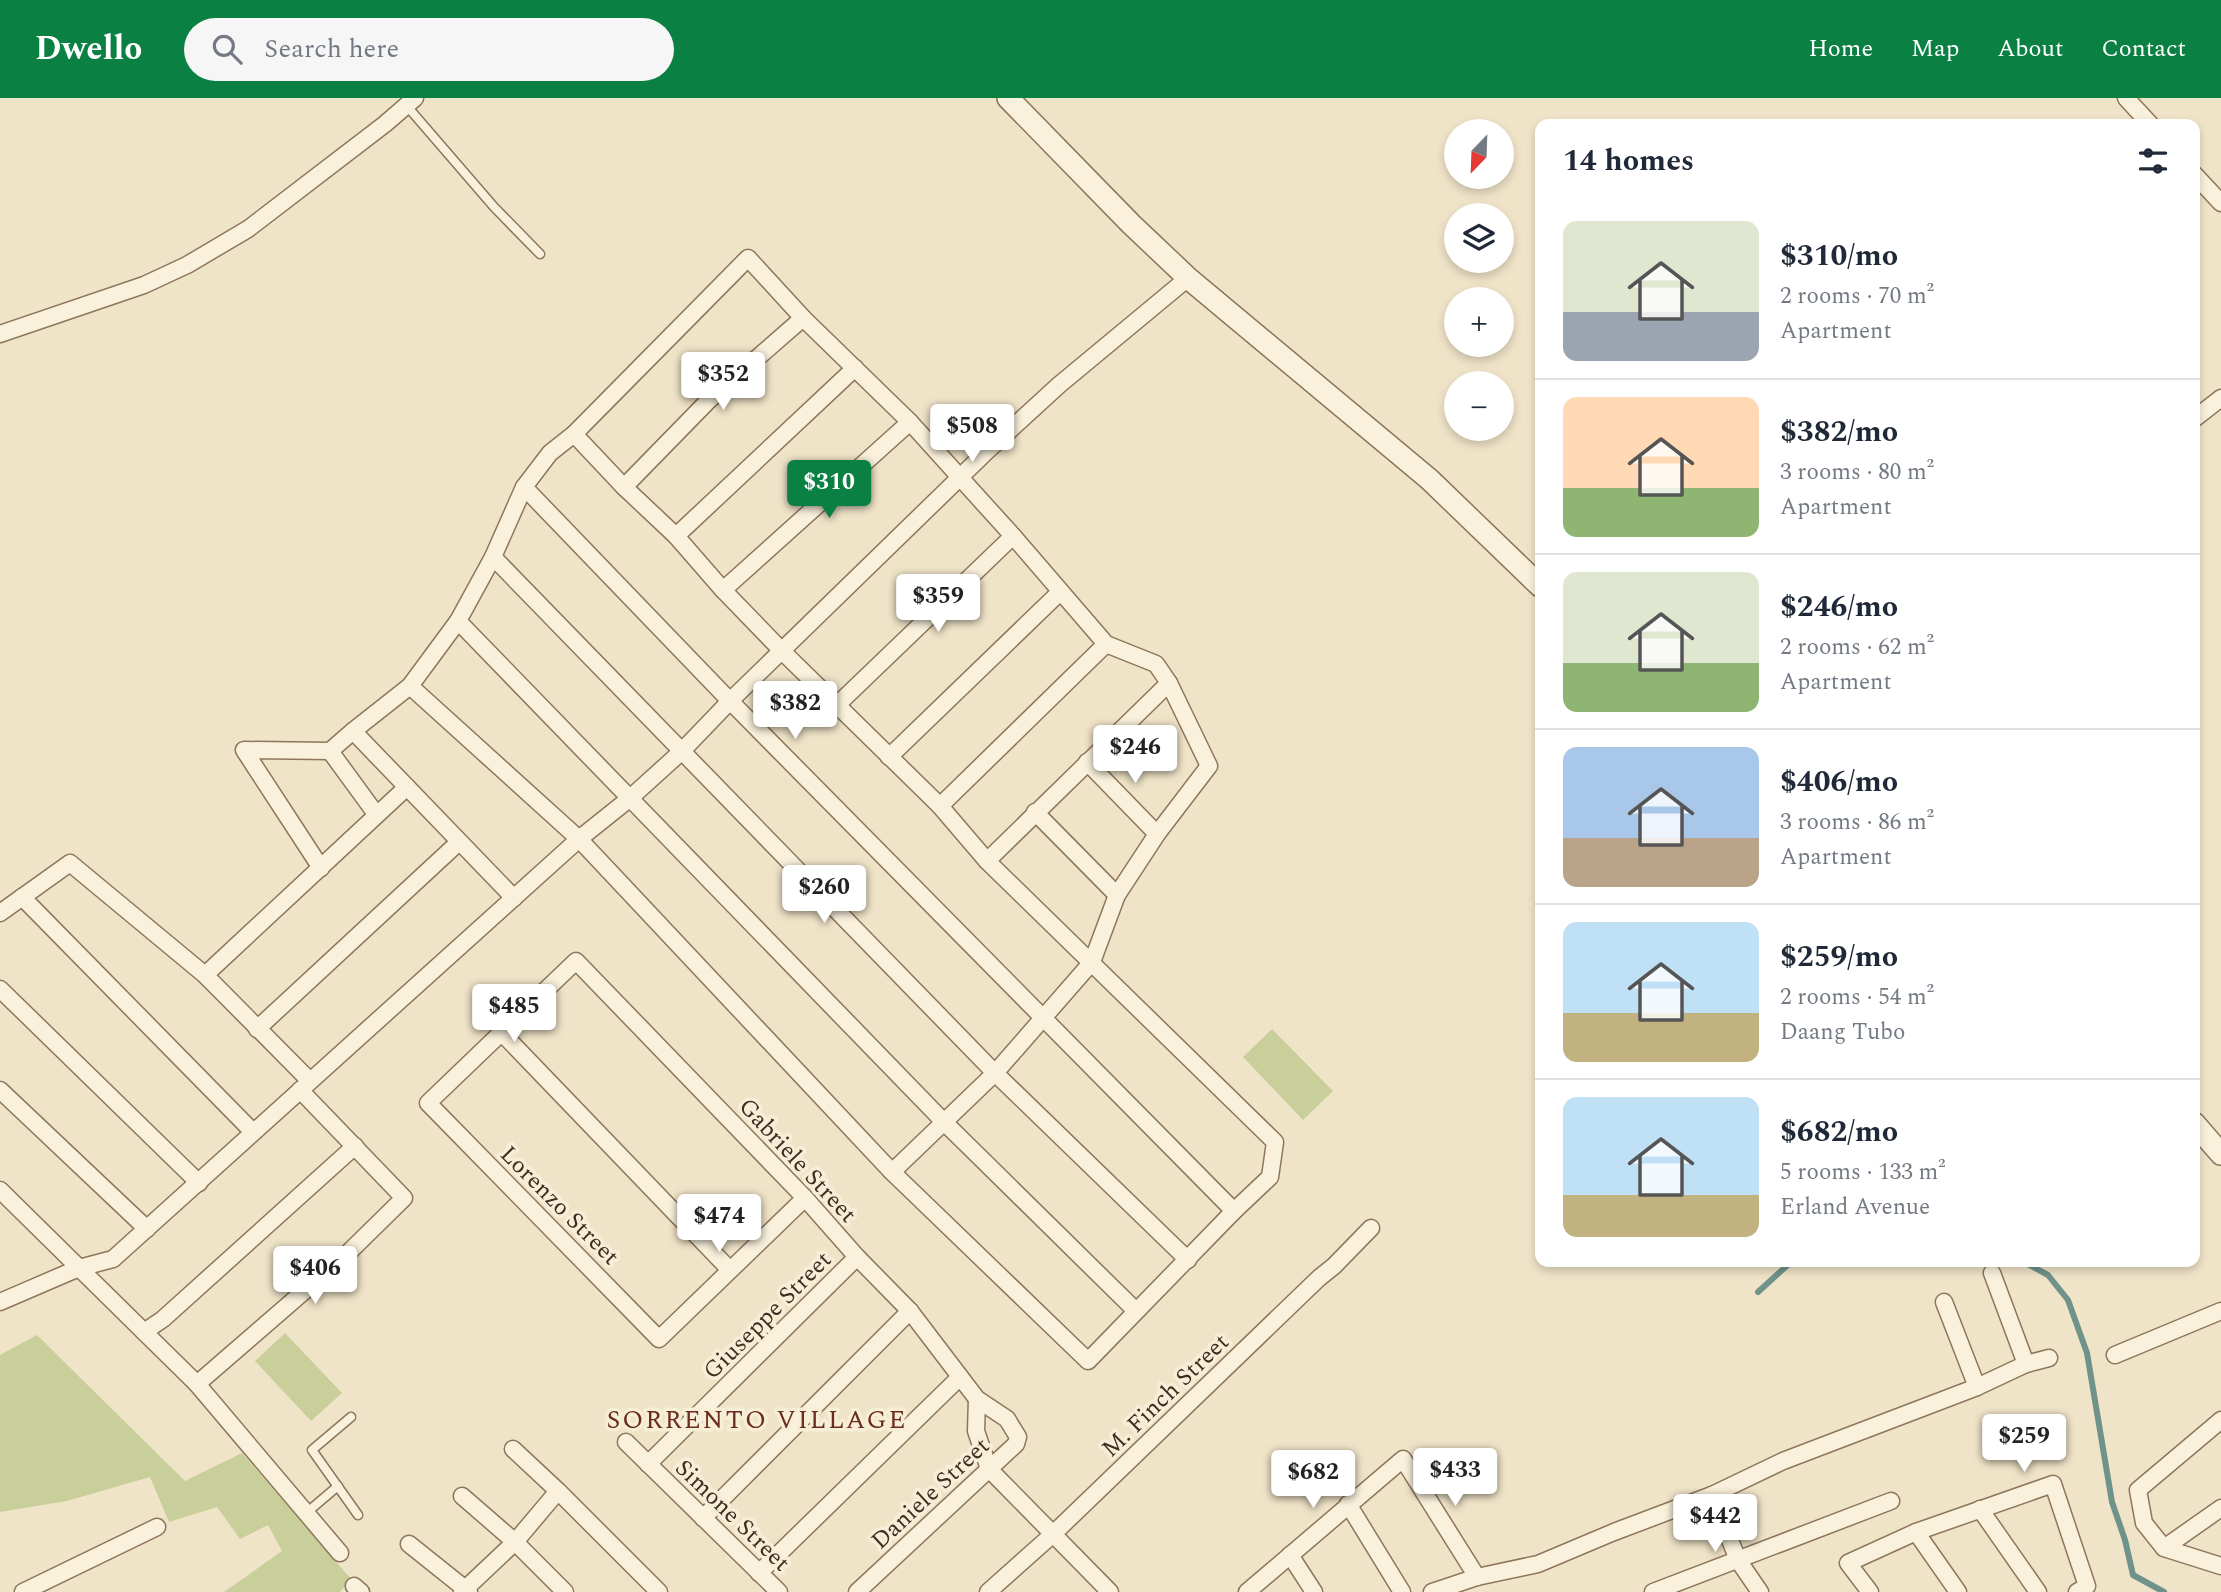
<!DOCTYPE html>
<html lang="en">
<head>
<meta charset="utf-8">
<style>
	:root { --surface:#fff; --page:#f6f6f7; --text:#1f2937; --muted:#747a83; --line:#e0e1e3; --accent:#0b8043 }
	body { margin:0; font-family:Spectral,serif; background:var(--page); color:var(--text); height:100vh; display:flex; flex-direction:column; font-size:26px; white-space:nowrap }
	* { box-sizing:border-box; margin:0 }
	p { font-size:23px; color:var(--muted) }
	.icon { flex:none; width:38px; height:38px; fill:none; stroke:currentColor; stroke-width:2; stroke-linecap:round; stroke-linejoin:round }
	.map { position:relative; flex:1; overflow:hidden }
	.sheet { position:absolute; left:1535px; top:21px; width:665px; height:1148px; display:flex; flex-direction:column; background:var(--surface); border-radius:14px; box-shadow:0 4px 10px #0003 }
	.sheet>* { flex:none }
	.needle { width:46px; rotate:203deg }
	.fabs { position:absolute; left:1444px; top:21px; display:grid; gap:14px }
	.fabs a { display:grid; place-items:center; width:70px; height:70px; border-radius:50%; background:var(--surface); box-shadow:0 4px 10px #0003; font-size:35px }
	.price { position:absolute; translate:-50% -60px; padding:0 16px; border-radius:7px; background:#fff; color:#222; font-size:23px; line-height:46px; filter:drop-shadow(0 2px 4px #0008) }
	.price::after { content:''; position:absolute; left:50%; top:42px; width:21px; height:16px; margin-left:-10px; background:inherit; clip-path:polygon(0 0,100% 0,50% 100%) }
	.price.active { background:var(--accent); color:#fff }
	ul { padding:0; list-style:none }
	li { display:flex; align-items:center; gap:21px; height:175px; padding:0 28px }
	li+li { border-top:2px solid var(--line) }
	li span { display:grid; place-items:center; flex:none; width:196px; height:140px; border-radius:14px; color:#555 }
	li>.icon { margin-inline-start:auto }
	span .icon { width:84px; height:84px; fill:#fffc; stroke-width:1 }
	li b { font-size:30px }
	h2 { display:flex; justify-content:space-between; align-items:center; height:84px; padding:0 28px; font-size:30px }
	header { display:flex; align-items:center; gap:42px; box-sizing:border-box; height:98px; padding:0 35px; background:var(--accent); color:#fff }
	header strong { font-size:33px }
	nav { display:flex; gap:38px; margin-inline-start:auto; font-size:24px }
	.search { width:490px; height:63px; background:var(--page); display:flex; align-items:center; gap:18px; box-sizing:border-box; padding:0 24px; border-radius:38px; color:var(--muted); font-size:26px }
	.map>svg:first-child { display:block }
	.green { fill:#c9cf9b }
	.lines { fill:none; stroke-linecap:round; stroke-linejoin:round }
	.stream { stroke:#6f938a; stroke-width:6 }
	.service-casing { stroke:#8d765c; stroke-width:11 }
	.minor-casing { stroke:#8d765c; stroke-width:19 }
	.tertiary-casing { stroke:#8d765c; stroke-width:24 }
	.service { stroke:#faf1dc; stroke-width:8 }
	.minor { stroke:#faf1dc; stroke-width:16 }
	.tertiary { stroke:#faf1dc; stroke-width:21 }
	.labels { text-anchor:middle; stroke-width:7; stroke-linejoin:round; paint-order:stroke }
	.street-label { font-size:24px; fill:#3d2e20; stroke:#f7eed8 }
	.neighbourhood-label { font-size:26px; letter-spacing:2px; fill:#6b2e1e; stroke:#f7eed8 }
</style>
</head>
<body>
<header>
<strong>Dwello</strong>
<div class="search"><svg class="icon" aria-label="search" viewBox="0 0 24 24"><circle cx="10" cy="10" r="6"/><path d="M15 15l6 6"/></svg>Search here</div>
<nav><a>Home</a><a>Map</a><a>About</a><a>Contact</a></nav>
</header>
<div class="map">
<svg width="2221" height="1494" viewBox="0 0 2221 1494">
	<rect width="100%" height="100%" fill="#f0e4c8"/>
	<g class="green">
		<polygon points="1272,931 1333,993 1303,1022 1243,959"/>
		<polygon points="285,1235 342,1295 311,1323 255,1263"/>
		<polygon points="37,1237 185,1383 242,1355 351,1481 340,1494 224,1494 282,1453 268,1427 240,1441 217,1409 169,1424 150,1379 67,1403 0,1414 0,1257"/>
	</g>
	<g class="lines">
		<g class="stream">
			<polyline points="2024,1164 2048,1177 2068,1202 2087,1255 2112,1404 2125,1442 2133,1477 2164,1494"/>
			<polyline points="1758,1194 1791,1164"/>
		</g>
		<defs>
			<g id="service">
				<polyline points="406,7 494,109 540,156"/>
				<polyline points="351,1319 312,1352 358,1417"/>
				<polyline points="305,1416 338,1388"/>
			</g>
			<g id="minor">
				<polyline points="2126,0 2150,26"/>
				<polyline points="2194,76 2221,105"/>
				<polyline points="0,236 144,187 187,167 248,131 385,26 415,0"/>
				<polyline points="2194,321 2221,300"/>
				<polyline points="524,389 730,603 1234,1113"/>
				<polyline points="624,389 709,302 803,220"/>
				<polyline points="676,438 855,270"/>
				<polyline points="493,459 995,975 1188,1162"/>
				<polyline points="723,492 910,324"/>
				<polyline points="458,523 944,1024 1136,1213"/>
				<polyline points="410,588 579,741 892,1074 1088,1263 1234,1113 1270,1079 1275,1044 987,763 940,708 783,554 723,492 676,438 624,389 574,336"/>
				<polyline points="837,607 1013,438"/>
				<polyline points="353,633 410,588 458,523 493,459 524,389 550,355 574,336 748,160 803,220 910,324 1013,438 1106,546 1156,566 1169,585 1209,668 1157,736 1117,797 1092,864 995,975 892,1074"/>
				<polyline points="330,653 376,716"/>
				<polyline points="889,659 1060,494"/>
				<polyline points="1087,664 1157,736"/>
				<polyline points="940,708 1106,546"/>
				<polyline points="1035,714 1117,797"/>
				<polyline points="987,763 1169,585"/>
				<polyline points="321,770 244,652 330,653 353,633 514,800"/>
				<polyline points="22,799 253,1034"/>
				<polyline points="0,815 70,765 205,877 310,983"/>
				<polyline points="205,877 407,689"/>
				<polyline points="0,891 199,1085"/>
				<polyline points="257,931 459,744"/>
				<polyline points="500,933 730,1172"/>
				<polyline points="0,992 147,1131"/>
				<polyline points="0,1092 197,1286 340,1455"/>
				<polyline points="805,1100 659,1241 428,1005 576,863 805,1100 857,1159 910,1213 977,1301 1007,1321 1018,1339 1016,1346 857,1494"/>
				<polyline points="1992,1175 2026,1266"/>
				<polyline points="0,1204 79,1170 113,1161 579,741 629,701 681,654 730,603 987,353 1059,287 1188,180"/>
				<polyline points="1944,1204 1977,1289"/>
				<polyline points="144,1234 163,1221 355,1048"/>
				<polyline points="2115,1257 2221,1213"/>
				<polyline points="197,1286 347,1156 404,1100 300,992"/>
				<polyline points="977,1301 976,1333 989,1371 1110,1494"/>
				<polyline points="2221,1322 2138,1392 2144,1425 2164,1450 2221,1468"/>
				<polyline points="626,1344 779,1494"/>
				<polyline points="513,1351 558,1393 659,1494"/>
				<polyline points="648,1366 857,1159"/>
				<polyline points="1712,1397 1738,1462 1760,1494"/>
				<polyline points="462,1398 515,1444 565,1494"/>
				<polyline points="1348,1406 1402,1494"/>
				<polyline points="1980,1411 2038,1494"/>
				<polyline points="703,1420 910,1213"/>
				<polyline points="1916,1434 1958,1494"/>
				<polyline points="409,1446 469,1494"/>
				<polyline points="2164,1450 2221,1410"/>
				<polyline points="1290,1457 1314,1494"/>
				<polyline points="759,1475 960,1279"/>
				<polyline points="354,1488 361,1494"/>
				<polyline points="23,1494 157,1429"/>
				<polyline points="462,1494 515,1444 558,1393"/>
				<polyline points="988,1494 1052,1437 1319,1180 1334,1168 1371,1130"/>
				<polyline points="1247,1494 1403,1361 1477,1479"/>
				<polyline points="1432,1494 1477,1479 1538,1466 1614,1434 1712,1397 1783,1363 1977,1289 2026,1266 2049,1260"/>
				<polyline points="1653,1494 1891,1403"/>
				<polyline points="1870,1494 1848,1465 1916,1434 2053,1386 2087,1488 2077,1494"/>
			</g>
			<g id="tertiary">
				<polyline points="1008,0 1131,126 1188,180 1429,381 1540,488"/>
				<polyline points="2194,1025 2221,1056"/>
			</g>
		</defs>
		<use href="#service" class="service-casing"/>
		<use href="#minor" class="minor-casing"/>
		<use href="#tertiary" class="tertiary-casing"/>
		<use href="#service" class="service"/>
		<use href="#minor" class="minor"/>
		<use href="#tertiary" class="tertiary"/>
	</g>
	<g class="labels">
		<g class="street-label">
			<text transform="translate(798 1062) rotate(47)" y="8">Gabriele Street</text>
			<text transform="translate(560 1107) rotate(45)" y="8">Lorenzo Street</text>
			<text transform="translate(767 1217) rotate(-45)" y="8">Giuseppe Street</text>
			<text transform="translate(1165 1297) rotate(-44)" y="8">M. Finch Street</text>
			<text transform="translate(930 1395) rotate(-43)" y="8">Daniele Street</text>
			<text transform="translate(733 1417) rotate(44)" y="8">Simone Street</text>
		</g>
		<g class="neighbourhood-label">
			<text x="757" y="1330">SORRENTO VILLAGE</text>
		</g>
	</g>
</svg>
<div class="fabs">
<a><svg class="needle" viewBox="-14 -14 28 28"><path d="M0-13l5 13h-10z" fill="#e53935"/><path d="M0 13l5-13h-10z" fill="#747a83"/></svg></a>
<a><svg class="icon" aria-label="layers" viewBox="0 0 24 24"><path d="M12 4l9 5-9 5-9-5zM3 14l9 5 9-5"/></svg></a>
<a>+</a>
<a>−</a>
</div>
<b class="price" style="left:723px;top:314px">$352</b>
<b class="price" style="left:972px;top:366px">$508</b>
<b class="price active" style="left:829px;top:422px">$310</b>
<b class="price" style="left:938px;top:536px">$359</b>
<b class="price" style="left:795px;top:643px">$382</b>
<b class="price" style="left:1135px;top:687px">$246</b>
<b class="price" style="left:824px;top:827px">$260</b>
<b class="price" style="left:514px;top:946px">$485</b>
<b class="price" style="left:719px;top:1156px">$474</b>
<b class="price" style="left:315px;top:1208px">$406</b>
<b class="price" style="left:2024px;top:1376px">$259</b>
<b class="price" style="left:1455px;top:1410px">$433</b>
<b class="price" style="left:1313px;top:1412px">$682</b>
<b class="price" style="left:1715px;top:1456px">$442</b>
<section class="sheet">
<h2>14 homes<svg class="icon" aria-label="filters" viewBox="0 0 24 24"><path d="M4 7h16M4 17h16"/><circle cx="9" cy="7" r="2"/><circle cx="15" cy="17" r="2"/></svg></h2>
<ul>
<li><span style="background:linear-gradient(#dfe7d0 65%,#9aa5b1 0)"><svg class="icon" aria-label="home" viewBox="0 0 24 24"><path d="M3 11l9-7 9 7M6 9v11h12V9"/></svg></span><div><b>$310/mo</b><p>2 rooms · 70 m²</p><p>Apartment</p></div></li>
<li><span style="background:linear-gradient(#ffd9b3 65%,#8fb573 0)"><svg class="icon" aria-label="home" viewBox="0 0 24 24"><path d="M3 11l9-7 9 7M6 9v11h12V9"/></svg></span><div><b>$382/mo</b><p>3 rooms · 80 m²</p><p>Apartment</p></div></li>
<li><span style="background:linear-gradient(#dfe7d0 65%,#8fb573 0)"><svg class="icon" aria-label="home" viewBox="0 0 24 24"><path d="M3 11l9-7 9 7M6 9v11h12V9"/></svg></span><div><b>$246/mo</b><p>2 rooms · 62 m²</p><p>Apartment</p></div></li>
<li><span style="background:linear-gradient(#a9c7e8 65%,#b9a48a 0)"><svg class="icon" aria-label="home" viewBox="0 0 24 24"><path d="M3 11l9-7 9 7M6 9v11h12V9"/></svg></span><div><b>$406/mo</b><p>3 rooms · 86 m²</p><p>Apartment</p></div></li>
<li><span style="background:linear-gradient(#bfe0f5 65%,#c2b280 0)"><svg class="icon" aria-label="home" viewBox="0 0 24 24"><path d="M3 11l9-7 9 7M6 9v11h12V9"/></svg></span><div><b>$259/mo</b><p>2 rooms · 54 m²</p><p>Daang Tubo</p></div></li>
<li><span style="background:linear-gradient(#bfe0f5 70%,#c2b280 0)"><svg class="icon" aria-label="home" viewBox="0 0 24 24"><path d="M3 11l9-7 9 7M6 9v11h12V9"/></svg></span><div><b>$682/mo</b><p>5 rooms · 133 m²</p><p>Erland Avenue</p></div></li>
</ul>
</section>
</div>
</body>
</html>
